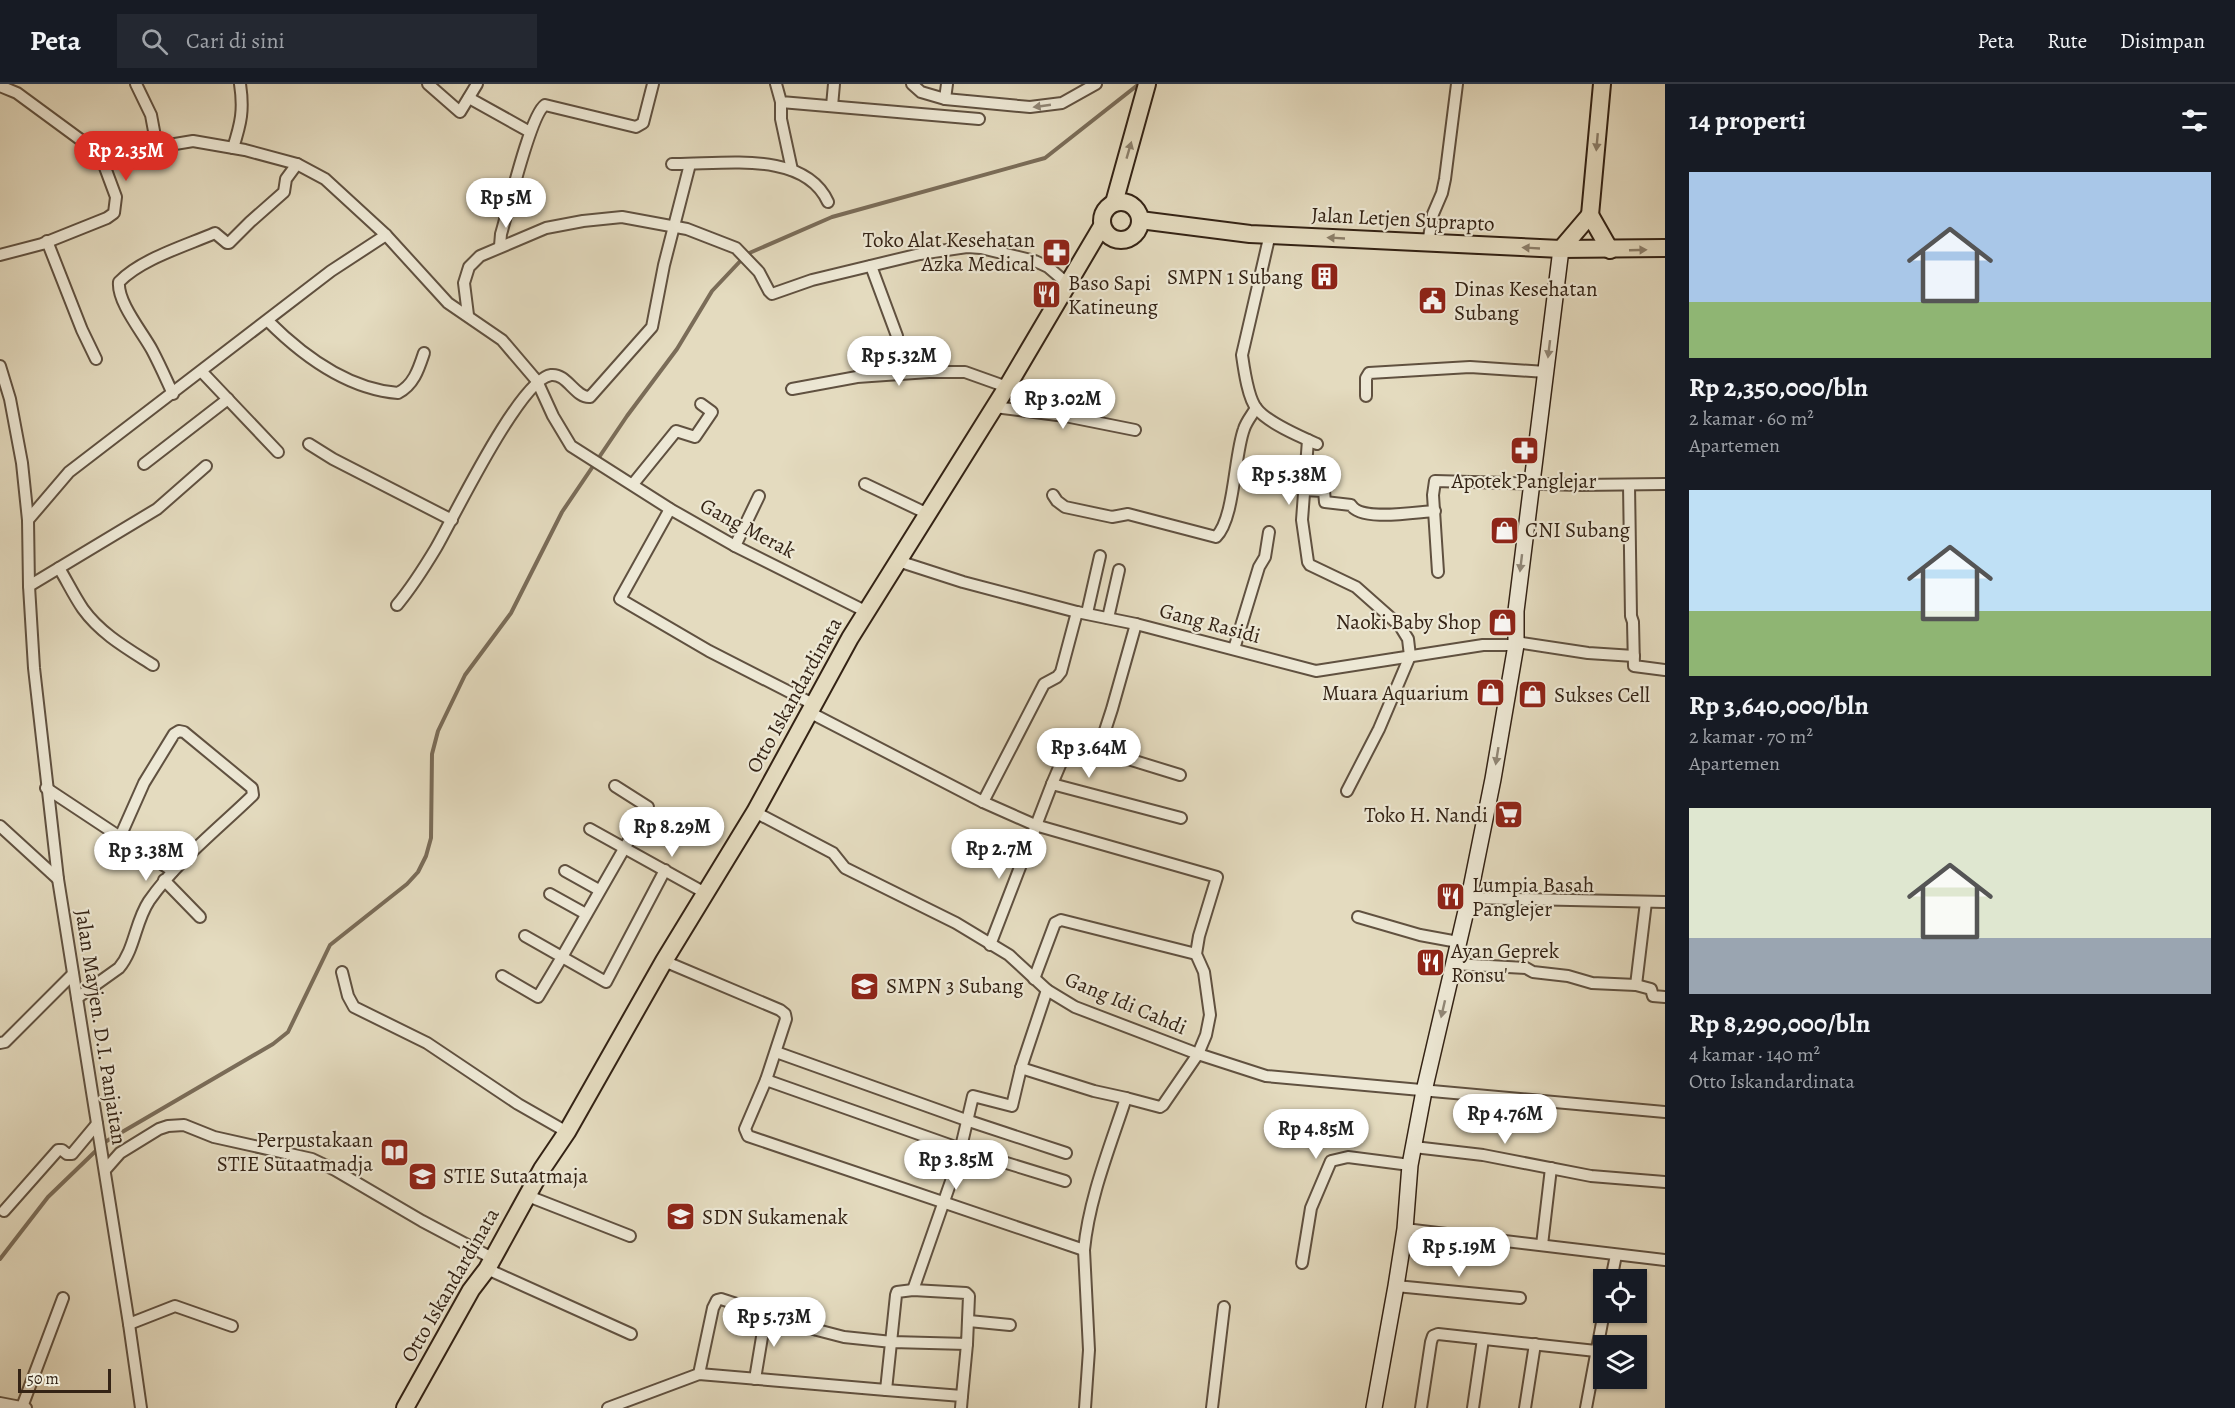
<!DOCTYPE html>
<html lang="id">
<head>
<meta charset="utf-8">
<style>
	:root { --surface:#171b24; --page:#242831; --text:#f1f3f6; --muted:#9ea1a6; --line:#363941; --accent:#d93025 }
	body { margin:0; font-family:Alegreya,serif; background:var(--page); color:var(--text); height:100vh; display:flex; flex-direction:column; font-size:22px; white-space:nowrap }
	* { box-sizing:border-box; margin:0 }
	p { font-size:20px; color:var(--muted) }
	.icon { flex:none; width:33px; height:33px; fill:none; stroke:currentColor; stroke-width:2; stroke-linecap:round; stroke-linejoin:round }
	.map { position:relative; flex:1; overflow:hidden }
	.panel { display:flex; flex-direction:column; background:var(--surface); width:570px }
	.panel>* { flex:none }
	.fabs { position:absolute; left:1593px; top:1185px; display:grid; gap:12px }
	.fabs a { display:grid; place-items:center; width:54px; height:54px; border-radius:0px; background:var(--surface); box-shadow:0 2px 4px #0004; font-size:30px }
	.scale { position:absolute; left:18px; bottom:15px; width:93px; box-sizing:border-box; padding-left:6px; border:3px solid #342315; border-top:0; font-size:16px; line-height:21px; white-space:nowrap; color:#342315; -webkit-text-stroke:4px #ede8d5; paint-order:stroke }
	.price { position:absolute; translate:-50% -51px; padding:0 14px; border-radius:21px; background:#fff; color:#222; font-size:20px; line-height:39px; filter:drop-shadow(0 2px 3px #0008) }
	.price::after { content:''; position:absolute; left:50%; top:36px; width:18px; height:14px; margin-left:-9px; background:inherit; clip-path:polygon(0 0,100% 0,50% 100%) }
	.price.selected { background:var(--accent); color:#fff }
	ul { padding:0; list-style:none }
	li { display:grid; align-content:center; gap:12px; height:318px; padding:0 24px }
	li span { display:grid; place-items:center; height:186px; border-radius:0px; color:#555 }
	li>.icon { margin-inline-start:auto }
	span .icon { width:108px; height:108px; fill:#fffc; stroke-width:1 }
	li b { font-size:26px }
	h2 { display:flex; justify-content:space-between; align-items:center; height:72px; padding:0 24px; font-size:26px }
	header { display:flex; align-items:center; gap:36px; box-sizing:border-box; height:84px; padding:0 30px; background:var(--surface); border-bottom:2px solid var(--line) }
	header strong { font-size:28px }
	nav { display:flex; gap:33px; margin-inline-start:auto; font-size:21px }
	.search { width:420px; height:54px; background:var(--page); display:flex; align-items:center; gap:15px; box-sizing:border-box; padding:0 21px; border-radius:0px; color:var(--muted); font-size:22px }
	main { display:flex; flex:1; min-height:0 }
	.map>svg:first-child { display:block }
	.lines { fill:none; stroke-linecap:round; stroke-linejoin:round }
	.stream { stroke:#7a6c58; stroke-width:4 }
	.minor-casing { stroke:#605140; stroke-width:14 }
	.secondary-casing { stroke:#342315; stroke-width:18 }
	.primary-casing { stroke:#342315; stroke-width:20 }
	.minor { stroke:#ede8d5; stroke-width:10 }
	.secondary { stroke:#ede8d5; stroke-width:15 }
	.primary { stroke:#e4dbbf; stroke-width:16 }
	.oneway { fill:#908675 }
	.oneway2 { fill:#8c7f6a }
	.labels { text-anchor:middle; stroke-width:4.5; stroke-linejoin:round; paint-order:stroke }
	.street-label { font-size:21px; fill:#342315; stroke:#ede8d5 }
	.poi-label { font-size:21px; fill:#342315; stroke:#ede8d5; text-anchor:start }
</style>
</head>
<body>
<header>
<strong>Peta</strong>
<div class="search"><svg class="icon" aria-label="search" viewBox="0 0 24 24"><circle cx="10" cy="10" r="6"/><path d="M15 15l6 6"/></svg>Cari di sini</div>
<nav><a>Peta</a><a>Rute</a><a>Disimpan</a></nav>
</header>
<main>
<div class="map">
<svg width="1665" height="1324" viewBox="0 0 1665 1324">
	<rect width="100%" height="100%" fill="#e4dbbf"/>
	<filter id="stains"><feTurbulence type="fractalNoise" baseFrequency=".00333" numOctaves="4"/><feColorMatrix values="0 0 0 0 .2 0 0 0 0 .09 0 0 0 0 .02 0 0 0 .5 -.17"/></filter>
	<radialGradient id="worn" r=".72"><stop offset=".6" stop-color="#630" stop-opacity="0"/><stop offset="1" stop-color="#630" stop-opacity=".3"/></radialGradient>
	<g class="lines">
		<polyline class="stream" points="0,1175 48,1113 105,1058 273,960 288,948 330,861 407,800 418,788 426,772 431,754 432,670 438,647 465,591 511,529 562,428 627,332 677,265 712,207 747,170 832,133 1045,74 1139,0"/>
		<defs>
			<g id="minor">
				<polyline points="136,0 151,31 157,63"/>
				<polyline points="428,0 460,28 477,0"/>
				<polyline points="776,0 781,18 979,35"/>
				<polyline points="912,0 921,8 945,15 1030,23 1062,19 1096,0"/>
				<polyline points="0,2 17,9 100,70 114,75 157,63 193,57 245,66 297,80 325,95 386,151 448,219 502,256 537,297 553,332 571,362 670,425 735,462 867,528"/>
				<polyline points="469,14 530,48"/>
				<polyline points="945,15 947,0"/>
				<polyline points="781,18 781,35 792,86"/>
				<polyline points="832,22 834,0"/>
				<path d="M233,64C241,39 244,26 240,0"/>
				<path d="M672,80C720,81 804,65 828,118"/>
				<path d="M1270,150L1242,271C1244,285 1248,315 1257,325C1268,339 1301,353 1317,360"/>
				<polyline points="47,157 82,246 96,275"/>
				<polyline points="1428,159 1433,130 1442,109 1445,95 1457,0"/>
				<path d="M500,162L501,150C508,127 530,31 545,21L636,43L643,39L653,0"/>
				<polyline points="0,171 42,160 107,134 114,129 116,113 100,70"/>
				<polyline points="871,182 897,252 902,289"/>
				<polyline points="468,231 464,199 469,183 480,172 546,144 583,137 622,133 687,145 736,164 759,188 769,207 772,210 812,196 920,170 967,163 981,164 1035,177 1048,183 1069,201"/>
				<path d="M268,237C303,272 347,305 398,309C414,301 419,284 424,269"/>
				<polyline points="0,282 10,315 22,379 28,436 29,502 34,584 58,795 129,1240 141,1324"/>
				<polyline points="202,288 278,368"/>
				<polyline points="792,305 857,293 929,288 965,288 1007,303"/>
				<path d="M173,310C166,295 160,281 152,266C143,249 117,218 119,198C141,175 185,162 215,149L227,159H229L250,138L284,108L286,95L297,80"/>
				<polyline points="1366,312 1366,294 1369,289 1470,283 1546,288"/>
				<polyline points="995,323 1065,332 1135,346"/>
				<polyline points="1308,356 1302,436 1308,478 1310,481 1356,503 1400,542 1408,555 1410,572 1379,645 1347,707"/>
				<polyline points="309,360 333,375 452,436"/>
				<polyline points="144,380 228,315"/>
				<polyline points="633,400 676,347 695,353 712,328 701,320"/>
				<polyline points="865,400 928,430"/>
				<polyline points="1629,401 1631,532 1633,538 1634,582 1665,586"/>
				<path d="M1304,406L1324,407L1325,418L1351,421C1361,438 1416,428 1435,427"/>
				<path d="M1053,411L1057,417L1065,423L1112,433L1128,430L1216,453C1235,434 1234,371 1244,345C1246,338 1252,331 1256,324"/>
				<polyline points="670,425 620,515 709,567 813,620"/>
				<polyline points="28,436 69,388 331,187 386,151"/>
				<polyline points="735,462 759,412"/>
				<polyline points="898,477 963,498 1077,528 1136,540 1316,587 1483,561 1516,561"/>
				<path d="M59,484C67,497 74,512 83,525C101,550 128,565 153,581"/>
				<polyline points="1438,488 1433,411 1435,397 1580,401 1665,400"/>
				<polyline points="29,502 157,425 206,382"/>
				<path d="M397,521C412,503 424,484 436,464C454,433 520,295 551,291C567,289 575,314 590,313L652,243L664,181L690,80"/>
				<polyline points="1087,529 1100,472"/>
				<polyline points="1108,534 1119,486"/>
				<polyline points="1516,558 1588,569 1634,572"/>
				<polyline points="1234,565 1259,483 1265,473 1269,448"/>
				<path d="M809,628L983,718L1035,741L1217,793L1199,852L1196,870L1204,888L1210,931L1206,951L1198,970L1163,1021L1160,1023L1126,1014C1110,1063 1089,1114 1084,1166L1089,1266L1085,1324"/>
				<polyline points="1099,665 1112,625 1136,540"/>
				<polyline points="1052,700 1069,660 1073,658 1180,691"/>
				<polyline points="615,702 648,723 562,873 606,898 665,786"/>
				<path d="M46,704L120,753L144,699L174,650L179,647L184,648L252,704L253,711C218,745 177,777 149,817C135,838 135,865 119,884L77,914"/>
				<polyline points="983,718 1044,600 1057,593 1061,588 1077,528"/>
				<polyline points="755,728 833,769 845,784 956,839 1009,871 1047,906 1075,923 1198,970 1266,992 1665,1028"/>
				<polyline points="0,742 58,795"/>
				<polyline points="590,745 707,810"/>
				<polyline points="120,753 173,787"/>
				<polyline points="565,787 599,806"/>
				<polyline points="164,796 200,833"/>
				<polyline points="550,810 586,830"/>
				<polyline points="1469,814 1665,818"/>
				<polyline points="1358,833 1420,851 1458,858"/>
				<polyline points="990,861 1052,700 1181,734"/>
				<polyline points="664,877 780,926 785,930 786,935 766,996 745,1045 748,1052 1084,1166"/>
				<polyline points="1453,880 1526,884 1533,888 1568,892 1592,899 1636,901 1651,905 1653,912 1665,913"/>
				<polyline points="342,888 348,912 354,923 427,959 518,1020 567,1048"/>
				<polyline points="502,892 538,913 562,873 525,852"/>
				<polyline points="1034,895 1055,839 1061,836 1196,870"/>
				<polyline points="1636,901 1646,818"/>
				<polyline points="0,959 5,958 73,890"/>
				<polyline points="776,968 966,1036 1066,1069"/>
				<polyline points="1021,984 1094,1007 1126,1014"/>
				<polyline points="766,996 961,1065 1065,1097"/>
				<polyline points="1414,1063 1483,1071 1591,1092 1665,1098"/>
				<polyline points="105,1086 120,1069 159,1045 168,1042 184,1041 214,1053 312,1075 335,1086 422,1137 492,1174"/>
				<polyline points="528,1112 630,1152"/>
				<polyline points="4,1127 58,1066 62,1066 67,1070 72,1070 97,1040"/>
				<polyline points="1405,1145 1665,1176"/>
				<polyline points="1542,1161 1551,1084"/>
				<polyline points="1302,1179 1311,1124 1331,1077 1348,1073 1410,1081"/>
				<polyline points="487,1185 631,1250"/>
				<polyline points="1611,1196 1616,1171"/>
				<polyline points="1396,1202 1520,1214"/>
				<polyline points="913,1206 957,1080 973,1012 1012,1022 1021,984 1047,906"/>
				<polyline points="969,1237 1010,1241"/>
				<polyline points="129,1240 175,1222 232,1242"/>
				<polyline points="755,1295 766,1229"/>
				<polyline points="886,1306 962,1312 961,1324"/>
				<polyline points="962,1312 967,1260"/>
				<polyline points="0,1319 26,1324"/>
				<polyline points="22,1323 63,1214"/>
				<polyline points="608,1324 699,1290 886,1306 896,1211 897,1208 913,1206 966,1209 969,1212 967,1260 892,1258 844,1253 817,1246 721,1215 717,1216 713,1224 699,1290"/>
				<polyline points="1212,1324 1224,1223"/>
				<polyline points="1421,1324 1431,1258 1433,1252 1438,1250 1596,1267"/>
				<polyline points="1473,1324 1483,1255"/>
				<polyline points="1525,1324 1535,1260"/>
				<polyline points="1586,1324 1604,1228"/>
			</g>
			<polyline id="secondary" points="1374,1324 1396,1202 1405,1145 1410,1081 1424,1007 1469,814 1493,695 1516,561 1516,527 1561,165"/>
			<g id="primary">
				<circle cx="1121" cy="137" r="19"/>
				<polyline points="1114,119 1147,0"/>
				<polyline points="1590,131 1602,0"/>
				<polyline points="1590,131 1610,166"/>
				<polyline points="1140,136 1250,150 1561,165 1665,164"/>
				<polyline points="1561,165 1590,131"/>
				<polyline points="405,1324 471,1206 487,1185 542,1085 567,1048 664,877 755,728 850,554 1007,303 1102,142"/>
			</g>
		</defs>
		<use href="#minor" class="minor-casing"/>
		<use href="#secondary" class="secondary-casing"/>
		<use href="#primary" class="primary-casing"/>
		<use href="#minor" class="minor"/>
		<use href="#secondary" class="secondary"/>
		<use href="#primary" class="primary"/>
	</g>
	<defs><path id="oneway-solid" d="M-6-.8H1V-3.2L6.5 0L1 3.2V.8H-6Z" transform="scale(1.5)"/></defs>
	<g class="oneway">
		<use href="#oneway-solid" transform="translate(1042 22) rotate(172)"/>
		<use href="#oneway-solid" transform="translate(1549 265) rotate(97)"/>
		<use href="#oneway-solid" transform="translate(1521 479) rotate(97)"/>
		<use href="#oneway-solid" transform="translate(1497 672) rotate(99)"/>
		<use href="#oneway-solid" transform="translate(1443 925) rotate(103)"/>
	</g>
	<g class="oneway2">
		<use href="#oneway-solid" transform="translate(1597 58) rotate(95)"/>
		<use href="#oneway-solid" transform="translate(1129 66) rotate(-74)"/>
		<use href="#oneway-solid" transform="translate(1336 154) rotate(-177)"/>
		<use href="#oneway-solid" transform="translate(1531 164) rotate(-177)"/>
		<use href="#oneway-solid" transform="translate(1638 166) rotate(-2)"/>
	</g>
	<defs>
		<symbol id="pharmacy-square" viewBox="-11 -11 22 22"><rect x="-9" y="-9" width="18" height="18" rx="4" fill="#8f2418" stroke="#ede8d5"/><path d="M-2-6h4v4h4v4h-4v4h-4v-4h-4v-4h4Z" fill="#fff"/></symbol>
		<symbol id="building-square" viewBox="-11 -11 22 22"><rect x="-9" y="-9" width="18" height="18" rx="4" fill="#8f2418" stroke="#ede8d5"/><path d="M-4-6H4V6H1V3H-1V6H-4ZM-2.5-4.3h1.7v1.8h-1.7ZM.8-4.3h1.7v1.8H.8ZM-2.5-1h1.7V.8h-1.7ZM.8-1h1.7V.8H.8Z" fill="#fff"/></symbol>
		<symbol id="restaurant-square" viewBox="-11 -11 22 22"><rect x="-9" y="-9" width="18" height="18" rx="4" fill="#8f2418" stroke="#ede8d5"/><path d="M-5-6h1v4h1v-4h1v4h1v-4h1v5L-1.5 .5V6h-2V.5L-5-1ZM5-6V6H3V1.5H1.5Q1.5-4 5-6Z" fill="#fff"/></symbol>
		<symbol id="civic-square" viewBox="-11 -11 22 22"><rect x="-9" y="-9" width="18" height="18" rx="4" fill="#8f2418" stroke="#ede8d5"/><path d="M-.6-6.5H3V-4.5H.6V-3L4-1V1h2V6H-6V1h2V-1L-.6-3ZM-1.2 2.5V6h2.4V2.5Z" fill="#fff"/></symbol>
		<symbol id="shop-square" viewBox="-11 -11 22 22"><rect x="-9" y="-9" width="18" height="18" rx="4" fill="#8f2418" stroke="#ede8d5"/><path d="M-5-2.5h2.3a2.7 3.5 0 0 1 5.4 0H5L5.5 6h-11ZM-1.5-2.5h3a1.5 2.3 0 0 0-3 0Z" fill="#fff"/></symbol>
		<symbol id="supermarket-square" viewBox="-11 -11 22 22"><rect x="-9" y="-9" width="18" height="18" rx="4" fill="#8f2418" stroke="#ede8d5"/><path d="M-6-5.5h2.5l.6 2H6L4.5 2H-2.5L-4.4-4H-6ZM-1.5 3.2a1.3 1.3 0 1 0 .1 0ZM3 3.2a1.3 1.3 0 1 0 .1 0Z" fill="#fff"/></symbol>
		<symbol id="school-square" viewBox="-11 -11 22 22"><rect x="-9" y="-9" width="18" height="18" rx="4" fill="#8f2418" stroke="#ede8d5"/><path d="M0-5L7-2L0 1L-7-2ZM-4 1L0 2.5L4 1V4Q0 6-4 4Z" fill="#fff"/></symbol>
		<symbol id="library-square" viewBox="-11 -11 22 22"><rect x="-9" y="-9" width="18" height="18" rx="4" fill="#8f2418" stroke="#ede8d5"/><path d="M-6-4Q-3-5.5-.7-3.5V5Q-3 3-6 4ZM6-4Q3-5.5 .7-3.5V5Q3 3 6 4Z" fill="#fff"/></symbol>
		<symbol id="university-square" viewBox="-11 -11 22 22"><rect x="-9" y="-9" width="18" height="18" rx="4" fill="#8f2418" stroke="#ede8d5"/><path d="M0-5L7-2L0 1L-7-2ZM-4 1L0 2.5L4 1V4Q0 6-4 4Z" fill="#fff"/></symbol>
	</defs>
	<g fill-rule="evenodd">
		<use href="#pharmacy-square" x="1040" y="152" width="33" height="33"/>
		<use href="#building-square" x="1308" y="176" width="33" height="33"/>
		<use href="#restaurant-square" x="1030" y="194" width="33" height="33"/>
		<use href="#civic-square" x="1416" y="200" width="33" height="33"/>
		<use href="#pharmacy-square" x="1508" y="350" width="33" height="33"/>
		<use href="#shop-square" x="1488" y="430" width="33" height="33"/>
		<use href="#shop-square" x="1486" y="522" width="33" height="33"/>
		<use href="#shop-square" x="1474" y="592" width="33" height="33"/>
		<use href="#shop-square" x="1516" y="594" width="33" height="33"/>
		<use href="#supermarket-square" x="1492" y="714" width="33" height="33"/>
		<use href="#restaurant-square" x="1434" y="796" width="33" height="33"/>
		<use href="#restaurant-square" x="1414" y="862" width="33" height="33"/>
		<use href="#school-square" x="848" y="886" width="33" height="33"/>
		<use href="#library-square" x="378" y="1052" width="33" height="33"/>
		<use href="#university-square" x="406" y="1076" width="33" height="33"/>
		<use href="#school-square" x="664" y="1116" width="33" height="33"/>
	</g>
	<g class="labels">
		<g class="street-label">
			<text transform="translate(1403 135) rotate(3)" y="7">Jalan Letjen Suprapto</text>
			<text transform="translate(748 444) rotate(28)" y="7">Gang Merak</text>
			<text transform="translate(1210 539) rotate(15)" y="7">Gang Rasidi</text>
			<text transform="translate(794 611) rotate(-61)" y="7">Otto Iskandardinata</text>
			<text transform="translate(1126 919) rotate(23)" y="7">Gang Idi Cahdi</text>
			<text transform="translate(101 943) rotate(81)" y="7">Jalan Mayjen. D.I. Panjaitan</text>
			<text transform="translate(450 1201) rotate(-60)" y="7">Otto Iskandardinata</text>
		</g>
		<g class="poi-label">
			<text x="1035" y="163" text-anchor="end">Toko Alat Kesehatan<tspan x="1035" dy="24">Azka Medical</tspan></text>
			<text x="1303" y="200" text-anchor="end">SMPN 1 Subang</text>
			<text x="1068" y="206">Baso Sapi<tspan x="1068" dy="24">Katineung</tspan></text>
			<text x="1454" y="212">Dinas Kesehatan<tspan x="1454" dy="24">Subang</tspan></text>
			<text x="1524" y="404" text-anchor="middle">Apotek Panglejar</text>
			<text x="1525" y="453">CNI Subang</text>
			<text x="1481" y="545" text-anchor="end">Naoki Baby Shop</text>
			<text x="1469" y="616" text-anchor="end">Muara Aquarium</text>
			<text x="1554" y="618">Sukses Cell</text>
			<text x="1488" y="738" text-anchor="end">Toko H. Nandi</text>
			<text x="1472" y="808">Lumpia Basah<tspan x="1472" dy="24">Panglejer</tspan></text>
			<text x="1451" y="874">Ayan Geprek<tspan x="1451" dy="24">Ronsu'</tspan></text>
			<text x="886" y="909">SMPN 3 Subang</text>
			<text x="373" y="1063" text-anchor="end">Perpustakaan<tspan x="373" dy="24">STIE Sutaatmadja</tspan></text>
			<text x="443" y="1099">STIE Sutaatmaja</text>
			<text x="702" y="1140">SDN Sukamenak</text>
		</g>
	</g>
	<rect width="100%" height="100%" filter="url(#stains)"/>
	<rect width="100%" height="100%" fill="url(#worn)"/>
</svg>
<div class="fabs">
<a><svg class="icon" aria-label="locate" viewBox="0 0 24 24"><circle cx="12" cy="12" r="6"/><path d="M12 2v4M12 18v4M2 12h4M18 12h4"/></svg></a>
<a><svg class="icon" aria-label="layers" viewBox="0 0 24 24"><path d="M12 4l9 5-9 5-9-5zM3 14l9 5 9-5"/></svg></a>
</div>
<div class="scale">50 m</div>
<b class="price selected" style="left:126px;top:98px">Rp 2.35M</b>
<b class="price" style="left:506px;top:145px">Rp 5M</b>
<b class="price" style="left:899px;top:303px">Rp 5.32M</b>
<b class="price" style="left:1063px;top:346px">Rp 3.02M</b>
<b class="price" style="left:1289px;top:422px">Rp 5.38M</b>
<b class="price" style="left:1089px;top:695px">Rp 3.64M</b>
<b class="price" style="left:672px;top:774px">Rp 8.29M</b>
<b class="price" style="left:999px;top:796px">Rp 2.7M</b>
<b class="price" style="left:146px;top:798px">Rp 3.38M</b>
<b class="price" style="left:1505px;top:1061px">Rp 4.76M</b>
<b class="price" style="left:1316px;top:1076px">Rp 4.85M</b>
<b class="price" style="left:956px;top:1107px">Rp 3.85M</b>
<b class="price" style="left:1459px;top:1194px">Rp 5.19M</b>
<b class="price" style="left:774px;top:1264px">Rp 5.73M</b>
</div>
<section class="panel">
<h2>14 properti<svg class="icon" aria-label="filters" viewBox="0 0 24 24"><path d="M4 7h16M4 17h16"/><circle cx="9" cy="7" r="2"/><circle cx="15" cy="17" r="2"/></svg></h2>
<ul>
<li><span style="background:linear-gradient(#a9c7e8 70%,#8fb573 0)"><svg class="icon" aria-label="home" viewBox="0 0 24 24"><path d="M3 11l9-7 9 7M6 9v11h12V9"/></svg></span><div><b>Rp 2,350,000/bln</b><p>2 kamar · 60 m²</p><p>Apartemen</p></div></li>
<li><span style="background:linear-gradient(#bfe0f5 65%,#8fb573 0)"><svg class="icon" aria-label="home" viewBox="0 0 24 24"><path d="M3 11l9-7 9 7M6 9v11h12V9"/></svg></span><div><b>Rp 3,640,000/bln</b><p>2 kamar · 70 m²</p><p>Apartemen</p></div></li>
<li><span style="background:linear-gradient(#dfe7d0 70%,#9aa5b1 0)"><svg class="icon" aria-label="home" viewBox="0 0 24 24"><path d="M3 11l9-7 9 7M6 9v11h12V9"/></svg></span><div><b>Rp 8,290,000/bln</b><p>4 kamar · 140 m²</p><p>Otto Iskandardinata</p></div></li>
</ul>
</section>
</main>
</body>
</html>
